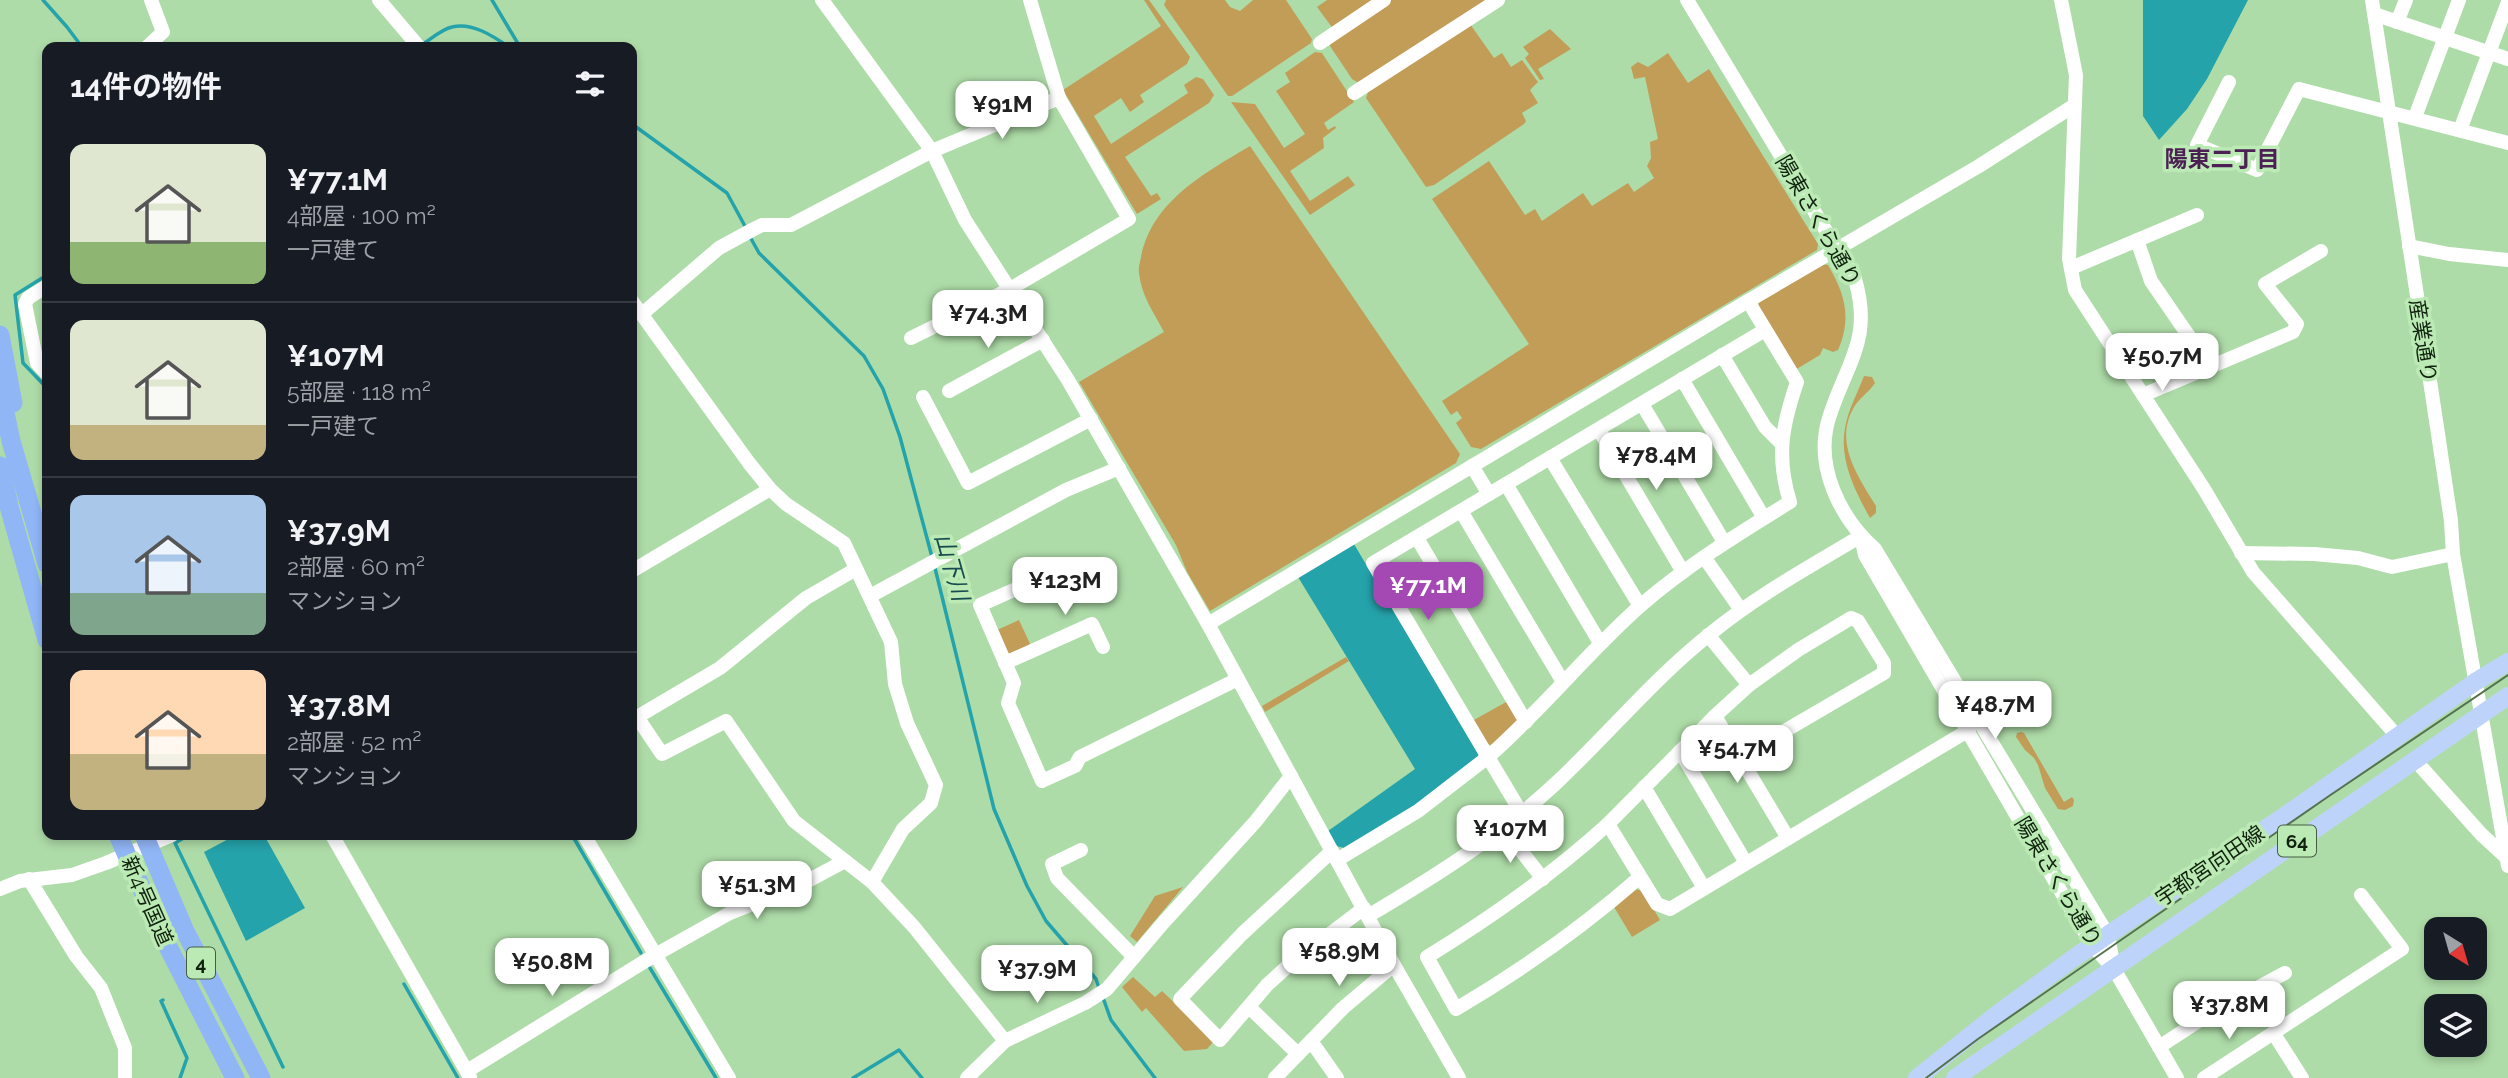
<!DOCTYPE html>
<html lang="ja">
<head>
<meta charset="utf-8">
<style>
	:root { --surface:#171b24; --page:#242831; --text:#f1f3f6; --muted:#9ea1a6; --line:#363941; --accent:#a449b4 }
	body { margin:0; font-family:Raleway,"Noto Sans JP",sans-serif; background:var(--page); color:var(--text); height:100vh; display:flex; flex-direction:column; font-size:26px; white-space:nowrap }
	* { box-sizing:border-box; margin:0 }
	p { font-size:23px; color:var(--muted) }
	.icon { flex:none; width:38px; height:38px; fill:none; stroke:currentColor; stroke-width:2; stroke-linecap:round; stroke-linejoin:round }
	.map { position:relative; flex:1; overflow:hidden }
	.panel { position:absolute; left:42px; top:42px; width:595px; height:798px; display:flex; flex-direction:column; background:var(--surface); border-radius:14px; box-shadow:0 4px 10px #0003 }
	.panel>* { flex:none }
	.needle { width:46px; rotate:143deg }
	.tools { position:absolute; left:2424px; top:917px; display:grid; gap:14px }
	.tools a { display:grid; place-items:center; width:63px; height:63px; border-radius:14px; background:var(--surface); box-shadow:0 4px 10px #0003; font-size:35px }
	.price { position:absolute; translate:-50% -60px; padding:0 16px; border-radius:14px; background:#fff; color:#222; font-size:23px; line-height:46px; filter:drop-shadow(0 2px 4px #0008) }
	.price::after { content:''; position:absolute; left:50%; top:42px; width:21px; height:16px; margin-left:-10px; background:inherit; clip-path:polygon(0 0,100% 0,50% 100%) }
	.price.on { background:var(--accent); color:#fff }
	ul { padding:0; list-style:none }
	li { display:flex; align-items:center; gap:21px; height:175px; padding:0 28px }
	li+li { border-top:2px solid var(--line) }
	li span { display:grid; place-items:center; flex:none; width:196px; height:140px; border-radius:14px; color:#555 }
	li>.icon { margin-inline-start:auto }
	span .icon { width:84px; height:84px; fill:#fffc; stroke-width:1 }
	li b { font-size:30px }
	h2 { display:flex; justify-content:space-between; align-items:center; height:84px; padding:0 28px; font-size:30px }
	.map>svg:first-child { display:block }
	.green { fill:#c29d58 }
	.water { fill:#25a3ab }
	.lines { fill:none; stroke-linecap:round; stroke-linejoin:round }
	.stream { stroke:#25a3ab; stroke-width:3.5 }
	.minor { stroke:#fff; stroke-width:14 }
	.major { stroke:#bdd3fa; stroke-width:18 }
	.highway { stroke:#91b6f6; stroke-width:19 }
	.tram { stroke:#547150; stroke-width:2 }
	.labels { text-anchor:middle; stroke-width:7; stroke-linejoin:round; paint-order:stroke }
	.shield { fill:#bbeab4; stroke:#435e40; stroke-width:2 }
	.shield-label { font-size:19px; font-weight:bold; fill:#10220e }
	.street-label { font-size:21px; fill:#10220e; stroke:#bbeab4 }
	.neighbourhood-label { font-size:23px; font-weight:bold; fill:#4c2054; stroke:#bbeab4 }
	.water-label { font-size:23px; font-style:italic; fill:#184b4f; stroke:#bbeab4 }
</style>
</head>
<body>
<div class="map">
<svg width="2508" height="1078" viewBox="0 0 2508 1078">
	<rect width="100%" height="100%" fill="#aedca8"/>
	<g class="green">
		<polygon points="1144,0 1149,0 1190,57 1187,64 1140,95 1144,102 1130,112 1121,98 1094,116 1111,144 1188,93 1184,85 1196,77 1203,79 1214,95 1209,103 1125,157 1151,196 1157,193 1161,199 1137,214 1063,90 1161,26"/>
		<polygon points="1166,0 1225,0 1230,7 1240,11 1253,0 1286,0 1312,39 1311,43 1232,96 1228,96 1164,5"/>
		<polygon points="1327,0 1378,0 1334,30 1317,7"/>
		<polygon points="1391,0 1487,0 1360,84 1352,79 1330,46 1331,40"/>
		<polygon points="1470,24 1494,58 1502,53 1511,67 1522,60 1538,82 1530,90 1538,103 1522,113 1526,121 1524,124 1434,185 1426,187 1366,98 1368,92"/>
		<polygon points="1550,29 1571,49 1538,69 1544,79 1540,80 1525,58 1529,54 1523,47"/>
		<polygon points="1315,52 1322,53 1354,102 1324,123 1328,130 1335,126 1336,128 1323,138 1324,148 1290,171 1310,201 1348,176 1355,185 1310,215 1231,102 1255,104 1284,148 1305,134 1276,91 1290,82 1285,73"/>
		<polygon points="1668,53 1688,83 1709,69 1818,244 1817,250 1481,449 1471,447 1456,423 1462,418 1457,411 1451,415 1442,401 1529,344 1432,199 1489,161 1525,215 1535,209 1542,221 1583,193 1592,206 1628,183 1634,192 1654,178 1647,166 1651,158 1650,142 1658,139 1645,77 1634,79 1631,67 1638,62 1648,67"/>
		<path d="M1250,146L1460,454L1456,463L1210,611L1187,572L1176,545L1079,382L1164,332C1154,313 1141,295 1139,273C1138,268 1140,262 1141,257C1152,201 1205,173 1250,146Z"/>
		<path d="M1822,264L1828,265C1845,294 1852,318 1838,350L1833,352L1823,348L1820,355L1795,370L1758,307L1759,302Z"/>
		<path d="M1864,376L1872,377L1875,383C1870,391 1862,396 1856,404C1832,440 1857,475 1876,506V513L1870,518C1855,491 1839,460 1845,428C1848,410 1858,392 1864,376Z"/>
		<polygon points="1019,620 1031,646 1013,655 1006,652 997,630"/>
		<polygon points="1346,657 1349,661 1265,712 1262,706"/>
		<polygon points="1508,701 1518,718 1517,725 1493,746 1485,743 1472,721"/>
		<polygon points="2021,732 2024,733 2064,802 2072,797 2074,800 2073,806 2065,810 2058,809 2045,788 2038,765 2034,758 2025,750 2016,737 2017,733"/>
		<polygon points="1183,887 1137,942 1130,936 1155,896"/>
		<polygon points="1635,889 1643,891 1660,920 1632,937 1614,907"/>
		<polygon points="1133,977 1155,997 1162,991 1214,1041 1207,1049 1184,1051 1146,1008 1142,1012 1122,987"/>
	</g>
	<g class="water">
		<polygon points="2143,0 2248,0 2207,79 2187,109 2159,140 2143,116"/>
		<polygon points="1354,544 1478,754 1478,760 1420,803 1344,848 1336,846 1328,831 1415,769 1298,577"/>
		<polygon points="236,835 264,835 305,908 246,941 204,852"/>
	</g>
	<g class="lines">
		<g class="stream">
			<polyline points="43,0 67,27 82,47"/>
			<polyline points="492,0 520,47"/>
			<path d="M423,44C431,39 442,29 452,27C472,22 493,36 509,47"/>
			<polyline points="632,124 727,193 746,228"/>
			<polyline points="749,235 759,253 864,356 883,389 900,437 932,557"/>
			<polyline points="47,275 15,295 23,363 47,388"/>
			<polyline points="934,564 994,809 1027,886 1046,921 1096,979 1099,988"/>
			<polyline points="189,835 175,843 283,1067"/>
			<polyline points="572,835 641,953"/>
			<polyline points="650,968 716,1078"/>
			<polyline points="404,984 458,1078"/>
			<polyline points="1102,995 1111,1020 1155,1078"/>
			<polyline points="163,1000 161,1001 187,1058 180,1078"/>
			<polyline points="853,1078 899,1050 922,1078"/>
		</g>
		<g class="minor">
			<polyline points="379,0 419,47"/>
			<polyline points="822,0 932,151 965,220 1068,380 1208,624 1394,965 1459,1078"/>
			<path d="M1687,0L1855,279C1873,341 1846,363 1829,418C1814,466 1840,518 1875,549L2108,935L2114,969"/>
			<polyline points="2061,0 2076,75 2069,259 2075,290 2204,489 2253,572 2397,736"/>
			<polyline points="2372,0 2437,427 2451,521 2453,554 2508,866"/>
			<polyline points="2374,14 2508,59"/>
			<polyline points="2397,22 2406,0"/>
			<polyline points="1320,43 1384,0"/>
			<polyline points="147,47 163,32 151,0"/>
			<polyline points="2229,82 2197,145 2257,170 2299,89 2508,143"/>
			<polyline points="1354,93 1498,0"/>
			<polyline points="2415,117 2459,0"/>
			<polyline points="2460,130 2508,2"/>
			<polyline points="2137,240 2151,281 2210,367"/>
			<polyline points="2409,246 2449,254 2508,260"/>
			<polyline points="2071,268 2197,215"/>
			<polyline points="47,286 28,298 25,304 37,363 47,374"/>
			<polyline points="632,301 749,463 770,489 786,504 844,543 891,642 895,684 907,723 936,785 931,803 903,829 872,882 914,927 1005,1041"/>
			<polyline points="642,314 719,248 752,230 762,225 791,225 932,151 1059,98"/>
			<polyline points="911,338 1010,289 1129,219 1059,98 1030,0"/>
			<polyline points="1722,355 1765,427 1781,443"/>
			<polyline points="1682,379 1764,518"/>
			<polyline points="949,391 1043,340"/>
			<polyline points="2143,395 2293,332 2297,324 2265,284 2321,251"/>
			<polyline points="923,397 968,483 1091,419"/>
			<polyline points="1642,404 1724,542"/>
			<polyline points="1599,430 1683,572"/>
			<polyline points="1550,458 1640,606"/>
			<polyline points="1472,466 1489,494"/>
			<polyline points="1506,484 1600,643"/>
			<polyline points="1461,511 1563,682"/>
			<polyline points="1861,537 1865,555 2092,945 2114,969 2177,1078"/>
			<polyline points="1417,538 1526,722"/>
			<polyline points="2241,553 2314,554 2358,558 2392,567 2453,554"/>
			<polyline points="1704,557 1741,610"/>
			<polyline points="632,571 770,489"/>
			<polyline points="1041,578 980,605 1014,683 1008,703 1042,781 1075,766 1080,757 1238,679"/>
			<polyline points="870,596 1066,490 1119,468"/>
			<polyline points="1208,624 1748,301 1979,166 2075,105"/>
			<polyline points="1005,663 1092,624 1103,647"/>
			<polyline points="1715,716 1788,838"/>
			<polyline points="637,717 662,754 726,721 794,821 872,882"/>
			<polyline points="632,720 720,668 806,598 856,569"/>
			<polyline points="1680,751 1746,863"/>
			<polyline points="1740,757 1884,673 1884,663 1858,621 1851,618 1798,650 1749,685"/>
			<polyline points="2415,760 2481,834 2507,858"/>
			<polyline points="1644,787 1704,888"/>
			<path d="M1522,814L1488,757C1542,710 1586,654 1640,606C1686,566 1738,534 1790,502C1776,457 1782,426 1797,382L1748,301"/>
			<polyline points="1608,824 1715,716 1749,685 1708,635"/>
			<polyline points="1504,829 1543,879"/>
			<polyline points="332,835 470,1077"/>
			<polyline points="584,835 729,1078"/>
			<polyline points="1081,850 1052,864 1057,878 1134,957"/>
			<polyline points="1332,851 1242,934 1180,999 1220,1040 1267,985 1290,964 1364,908"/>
			<polyline points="1337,860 1418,811 1488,757 1373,563 1765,330"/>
			<path d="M1640,877C1583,927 1522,970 1456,1009L1427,957C1492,917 1552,875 1608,824L1657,904L1670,909L1969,730"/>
			<polyline points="29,879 76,956 101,988 125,1048 125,1078"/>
			<polyline points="0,889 20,881 72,875 106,863 172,835"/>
			<path d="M1368,916C1434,877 1498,837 1554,785C1607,736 1653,679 1710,634C1756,596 1809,567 1861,536"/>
			<polyline points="1249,1007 1298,1054"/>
			<polyline points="2274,1034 2302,1078"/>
			<polyline points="1311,1041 1337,1078"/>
			<polyline points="2159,1047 2211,1013 2285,973"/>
			<polyline points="467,1071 655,955 730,913 800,885 845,861"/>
			<polyline points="967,1078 1005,1041 1085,1003 1107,989 1163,923 1256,821 1291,776"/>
			<polyline points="1275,1078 1343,1008 1394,965"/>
			<polyline points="2204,1078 2402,949 2361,895"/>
		</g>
		<g class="major">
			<polyline points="1917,1078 1996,1015 2075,957 2283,817 2475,682 2508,662"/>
			<polyline points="1955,1078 2508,696"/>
		</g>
		<g class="highway">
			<polyline points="0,335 13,403"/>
			<polyline points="0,389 11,441 47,564"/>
			<polyline points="0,466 10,510 47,640"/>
			<polyline points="118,835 164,939 235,1078"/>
			<polyline points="144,835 184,929 261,1078"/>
		</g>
		<polyline class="tram" points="1926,1078 1978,1039 2329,796 2508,675"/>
	</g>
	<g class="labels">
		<g class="shield">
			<rect x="2278" y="825.5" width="38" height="31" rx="5"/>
			<rect x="187" y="947.5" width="28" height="31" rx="5"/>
		</g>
		<g class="shield-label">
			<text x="2297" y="848">64</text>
			<text x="201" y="970">4</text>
		</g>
		<g class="street-label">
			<text transform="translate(1818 221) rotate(60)" y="7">陽東さくら通り</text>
			<text transform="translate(2423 341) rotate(81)" y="7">産業通り</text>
			<text transform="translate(2210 866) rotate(-34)" y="7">宇都宮向田線</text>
			<text transform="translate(2058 882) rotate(59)" y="7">陽東さくら通り</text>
			<text transform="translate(147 901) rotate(66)" y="7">新4号国道</text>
		</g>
		<g class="neighbourhood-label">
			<text x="2222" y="167">陽東二丁目</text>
		</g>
		<g class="water-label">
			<text transform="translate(952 567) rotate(74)" y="8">山下川</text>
		</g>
	</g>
</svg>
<div class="tools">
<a><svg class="needle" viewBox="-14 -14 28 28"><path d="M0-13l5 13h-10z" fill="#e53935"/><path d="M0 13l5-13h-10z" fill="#9ea1a6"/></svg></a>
<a><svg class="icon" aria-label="layers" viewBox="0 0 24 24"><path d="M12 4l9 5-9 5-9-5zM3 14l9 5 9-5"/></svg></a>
</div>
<b class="price" style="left:1002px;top:141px">¥91M</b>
<b class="price" style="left:988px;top:350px">¥74.3M</b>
<b class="price" style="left:2162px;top:393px">¥50.7M</b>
<b class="price" style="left:1656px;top:492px">¥78.4M</b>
<b class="price" style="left:1065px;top:617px">¥123M</b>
<b class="price on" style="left:1428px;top:622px">¥77.1M</b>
<b class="price" style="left:1995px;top:741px">¥48.7M</b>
<b class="price" style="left:1737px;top:785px">¥54.7M</b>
<b class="price" style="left:1510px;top:865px">¥107M</b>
<b class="price" style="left:757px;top:921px">¥51.3M</b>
<b class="price" style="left:1339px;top:988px">¥58.9M</b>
<b class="price" style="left:552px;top:998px">¥50.8M</b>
<b class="price" style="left:1037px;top:1005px">¥37.9M</b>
<b class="price" style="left:2229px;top:1041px">¥37.8M</b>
<section class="panel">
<h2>14件の物件<svg class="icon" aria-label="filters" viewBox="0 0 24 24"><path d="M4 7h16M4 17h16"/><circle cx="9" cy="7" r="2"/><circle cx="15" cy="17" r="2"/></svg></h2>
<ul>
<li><span style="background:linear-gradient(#dfe7d0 70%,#8fb573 0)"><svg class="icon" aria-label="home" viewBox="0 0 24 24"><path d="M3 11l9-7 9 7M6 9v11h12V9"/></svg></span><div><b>¥77.1M</b><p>4部屋 · 100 m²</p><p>一戸建て</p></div></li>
<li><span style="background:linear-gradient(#dfe7d0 75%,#c2b280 0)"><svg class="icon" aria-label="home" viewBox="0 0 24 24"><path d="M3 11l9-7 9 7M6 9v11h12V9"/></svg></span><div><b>¥107M</b><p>5部屋 · 118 m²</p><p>一戸建て</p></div></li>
<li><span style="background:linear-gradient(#a9c7e8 70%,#7fa58c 0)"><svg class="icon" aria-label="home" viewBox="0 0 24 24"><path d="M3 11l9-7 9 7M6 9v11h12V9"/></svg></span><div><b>¥37.9M</b><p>2部屋 · 60 m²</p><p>マンション</p></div></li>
<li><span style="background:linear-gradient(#ffd9b3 60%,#c2b280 0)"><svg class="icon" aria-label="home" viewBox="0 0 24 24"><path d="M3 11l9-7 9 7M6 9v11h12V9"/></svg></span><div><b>¥37.8M</b><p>2部屋 · 52 m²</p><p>マンション</p></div></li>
</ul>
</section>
</div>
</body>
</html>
